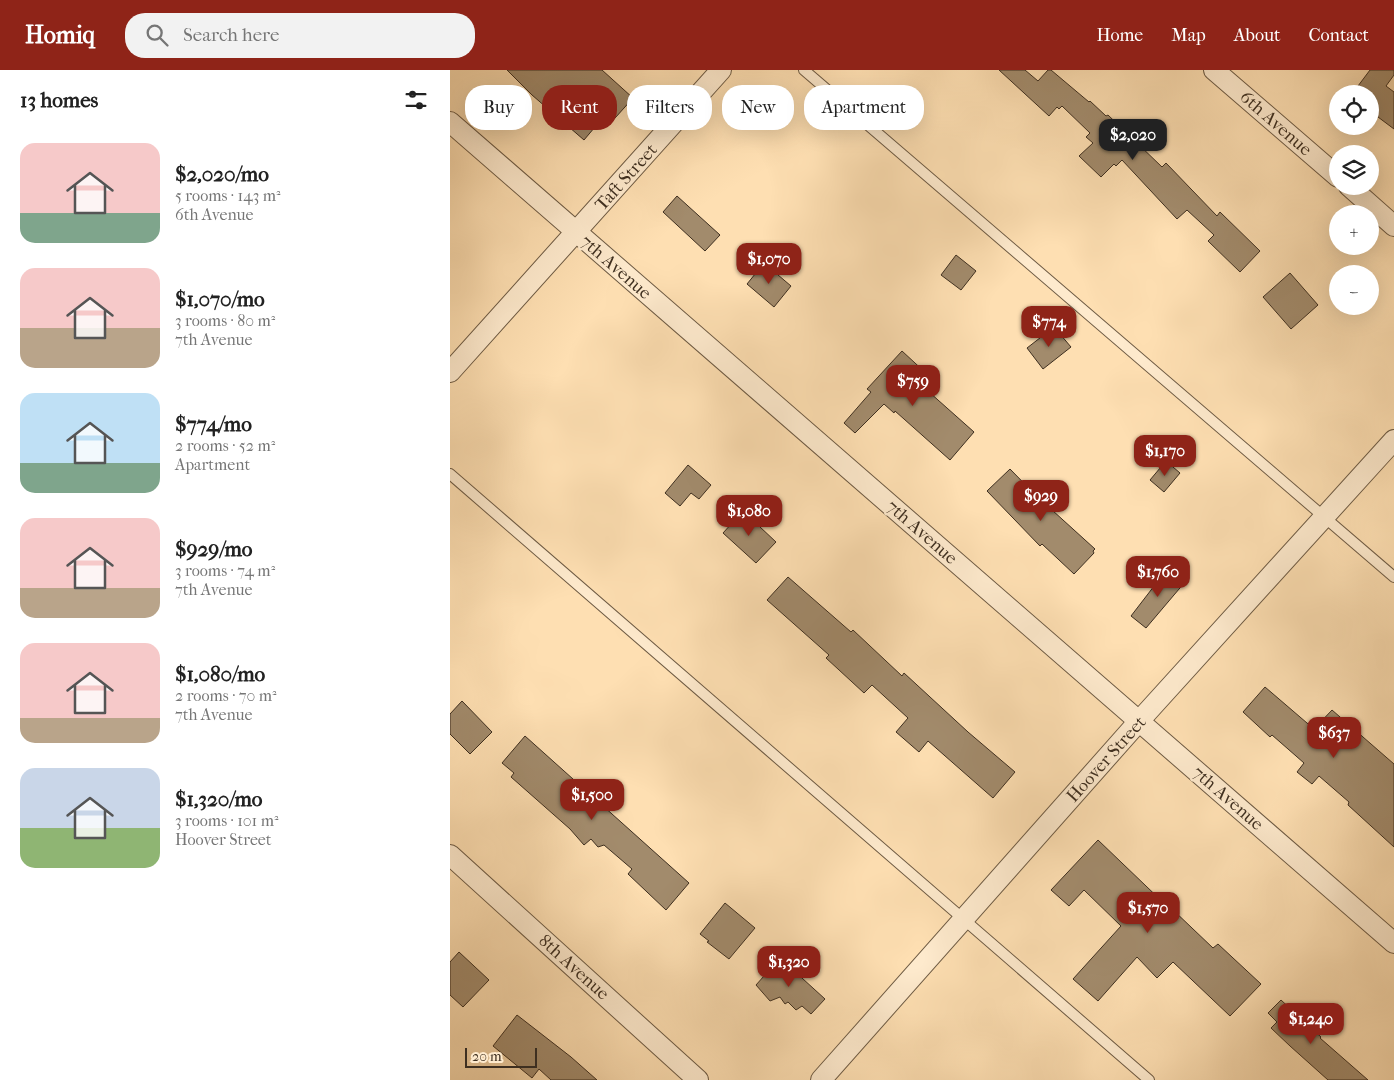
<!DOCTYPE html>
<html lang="en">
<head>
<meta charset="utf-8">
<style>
	:root { --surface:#fff; --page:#f2f2f2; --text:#222; --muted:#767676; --accent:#8f2418 }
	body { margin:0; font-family:"IM FELL French Canon",serif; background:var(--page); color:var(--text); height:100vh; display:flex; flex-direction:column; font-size:19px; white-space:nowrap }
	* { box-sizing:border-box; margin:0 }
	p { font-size:16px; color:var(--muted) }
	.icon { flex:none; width:28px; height:28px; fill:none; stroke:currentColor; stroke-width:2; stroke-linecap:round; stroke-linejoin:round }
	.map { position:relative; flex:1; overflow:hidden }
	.drawer { display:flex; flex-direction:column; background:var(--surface); width:450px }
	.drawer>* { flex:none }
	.guide { position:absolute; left:15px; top:15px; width:475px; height:45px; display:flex; gap:10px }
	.fabs { position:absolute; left:879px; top:15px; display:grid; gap:10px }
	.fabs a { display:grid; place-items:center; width:50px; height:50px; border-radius:50%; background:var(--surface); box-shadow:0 5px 20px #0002; font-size:25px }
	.scale { position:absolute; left:15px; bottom:12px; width:72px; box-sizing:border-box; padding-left:5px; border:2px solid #3e2f20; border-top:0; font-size:14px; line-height:18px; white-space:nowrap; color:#3e2f20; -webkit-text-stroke:4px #feeacd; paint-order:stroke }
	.price { position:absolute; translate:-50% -42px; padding:0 11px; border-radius:10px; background:var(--accent); color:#fff; font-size:16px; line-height:32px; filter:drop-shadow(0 1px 2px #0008) }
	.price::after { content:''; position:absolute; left:50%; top:30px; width:15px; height:11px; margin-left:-8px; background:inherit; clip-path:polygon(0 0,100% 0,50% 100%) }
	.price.current { background:#222; color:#fff }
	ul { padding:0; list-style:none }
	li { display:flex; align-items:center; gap:15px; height:125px; padding:0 20px }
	li span { display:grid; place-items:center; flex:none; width:140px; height:100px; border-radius:15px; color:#555 }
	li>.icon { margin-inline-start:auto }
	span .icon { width:60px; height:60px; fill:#fffc; stroke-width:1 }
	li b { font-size:21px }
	h2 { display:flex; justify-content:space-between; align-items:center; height:60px; padding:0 20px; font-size:21px }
	.pill { padding:0 18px; border-radius:20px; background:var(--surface); box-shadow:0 5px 20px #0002; font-size:18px; line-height:45px }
	.pill.current { background:var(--accent); color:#fff }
	header { display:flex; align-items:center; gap:30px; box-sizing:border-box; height:70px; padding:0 25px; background:var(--accent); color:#fff }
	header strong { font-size:24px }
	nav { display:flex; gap:28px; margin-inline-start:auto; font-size:18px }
	.search { width:350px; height:45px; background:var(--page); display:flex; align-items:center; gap:12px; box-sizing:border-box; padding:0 18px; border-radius:20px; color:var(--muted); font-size:19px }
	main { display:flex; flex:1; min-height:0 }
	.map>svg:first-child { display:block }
	.building { fill:#a28b6c; stroke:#3e2f20 }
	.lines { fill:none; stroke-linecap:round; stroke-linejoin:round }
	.lane-casing { stroke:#6e5b44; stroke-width:12 }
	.street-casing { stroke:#6e5b44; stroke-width:22 }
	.lane { stroke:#feeacd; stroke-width:10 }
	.street { stroke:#feeacd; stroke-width:20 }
	.labels { text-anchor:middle; stroke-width:4.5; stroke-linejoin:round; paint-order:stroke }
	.street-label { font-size:18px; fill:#3e2f20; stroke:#feeacd }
</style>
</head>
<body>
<header>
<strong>Homiq</strong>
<div class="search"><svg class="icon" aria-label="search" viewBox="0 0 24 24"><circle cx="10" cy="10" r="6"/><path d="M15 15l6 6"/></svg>Search here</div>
<nav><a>Home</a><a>Map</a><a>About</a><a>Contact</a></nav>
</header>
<main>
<section class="drawer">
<h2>13 homes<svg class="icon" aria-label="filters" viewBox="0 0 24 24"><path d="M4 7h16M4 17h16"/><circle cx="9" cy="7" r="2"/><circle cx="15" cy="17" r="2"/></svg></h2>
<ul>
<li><span style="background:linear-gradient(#f6c9c9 70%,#7fa58c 0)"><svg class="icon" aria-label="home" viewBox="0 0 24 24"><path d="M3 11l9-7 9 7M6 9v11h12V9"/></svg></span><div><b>$2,020/mo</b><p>5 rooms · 143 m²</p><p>6th Avenue</p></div></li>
<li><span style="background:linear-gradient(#f6c9c9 60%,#b9a48a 0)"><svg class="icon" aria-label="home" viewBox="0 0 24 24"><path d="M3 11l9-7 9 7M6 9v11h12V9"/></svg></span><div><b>$1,070/mo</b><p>3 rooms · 80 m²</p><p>7th Avenue</p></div></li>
<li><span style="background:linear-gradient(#bfe0f5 70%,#7fa58c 0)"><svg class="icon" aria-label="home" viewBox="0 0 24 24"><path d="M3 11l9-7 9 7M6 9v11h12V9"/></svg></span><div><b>$774/mo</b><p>2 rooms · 52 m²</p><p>Apartment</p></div></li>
<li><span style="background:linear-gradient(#f6c9c9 70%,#b9a48a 0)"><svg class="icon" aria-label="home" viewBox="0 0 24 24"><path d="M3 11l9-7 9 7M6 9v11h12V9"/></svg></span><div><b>$929/mo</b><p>3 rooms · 74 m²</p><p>7th Avenue</p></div></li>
<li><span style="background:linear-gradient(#f6c9c9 75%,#b9a48a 0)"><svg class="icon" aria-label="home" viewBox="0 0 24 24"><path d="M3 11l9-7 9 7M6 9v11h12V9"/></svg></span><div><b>$1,080/mo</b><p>2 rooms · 70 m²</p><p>7th Avenue</p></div></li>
<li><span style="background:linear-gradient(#c9d6e8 60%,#8fb573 0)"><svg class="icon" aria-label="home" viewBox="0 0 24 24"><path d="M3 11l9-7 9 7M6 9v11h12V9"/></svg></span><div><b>$1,320/mo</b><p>3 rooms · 101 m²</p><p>Hoover Street</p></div></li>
</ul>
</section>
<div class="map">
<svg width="944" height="1010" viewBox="0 0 944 1010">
	<rect width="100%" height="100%" fill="#fedfb2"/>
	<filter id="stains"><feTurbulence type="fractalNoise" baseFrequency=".004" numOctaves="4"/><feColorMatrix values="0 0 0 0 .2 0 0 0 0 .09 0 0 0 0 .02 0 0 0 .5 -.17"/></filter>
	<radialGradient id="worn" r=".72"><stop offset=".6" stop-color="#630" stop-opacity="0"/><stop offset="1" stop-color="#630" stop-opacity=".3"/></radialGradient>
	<g class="building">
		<polygon points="57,0 152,0 183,28 157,57 150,51 134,70 82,25"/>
		<polygon points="549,0 575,0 588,11 598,0 601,0 639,32 640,31 656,46 658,45 712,97 716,93 767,146 770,142 810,181 790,202 758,171 764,165 737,140 727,149 672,90 666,96 664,94 651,107 629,86 643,73 636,67 640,63 612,36 609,39 607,37 599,46"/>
		<polygon points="920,0 944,0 944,5 936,16 944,22 944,59 920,41 920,24 902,24"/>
		<polygon points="227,126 270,165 255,181 213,142"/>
		<polygon points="506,185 526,201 511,220 491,205"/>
		<polygon points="314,193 341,216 324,237 297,214"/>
		<polygon points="840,203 868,235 841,259 813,227"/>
		<polygon points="604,257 621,277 593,299 577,278"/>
		<polygon points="452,281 478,305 470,314 524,362 500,390 445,341 444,343 434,334 405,363 394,353 421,322 417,319"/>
		<polygon points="716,391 730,403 714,422 700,410"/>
		<polygon points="238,395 261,415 249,429 241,423 230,436 215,423"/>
		<polygon points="560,399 601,441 602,440 645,479 643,481 644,483 624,504 592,474 590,476 537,421"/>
		<polygon points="293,441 326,472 306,493 273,463"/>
		<polygon points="718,498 735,512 696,558 681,546"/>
		<polygon points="338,507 401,562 403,560 452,606 454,603 518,662 565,702 543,728 478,671 469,682 446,662 458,648 422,615 414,623 376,588 379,585 317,530"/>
		<polygon points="815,617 864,659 882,640 944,694 944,777 898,735 899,732 869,706 862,714 847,702 854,693 822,665 820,667 793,642"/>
		<polygon points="12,631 42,662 20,684 0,664 0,644"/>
		<polygon points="75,666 239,813 216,840 178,804 182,799 154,775 148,777 141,769 134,775 120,759 61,707 64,703 52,693"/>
		<polygon points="648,770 720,839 721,838 763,878 768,874 811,914 780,946 723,892 707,908 687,887 648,931 623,909 671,856 634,820 619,836 601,820"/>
		<polygon points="275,833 305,858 279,889 257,872 259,871 250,864"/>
		<polygon points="9,882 39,910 13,937 0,925 0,892"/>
		<polygon points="330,888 375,929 361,944 352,936 346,940 338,932 335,934 330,927 320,931 306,915"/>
		<polygon points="831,930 871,967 870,968 918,1010 878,1010 840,976 821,958 827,952 818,943"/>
		<polygon points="67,945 121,987 147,1010 101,1010 89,999 82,1008 43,976"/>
	</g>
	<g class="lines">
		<defs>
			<g id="lane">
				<polyline points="354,0 944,507"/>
				<polyline points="0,404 699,1010"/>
			</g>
			<g id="street">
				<polyline points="764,0 888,107"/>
				<polyline points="0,52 944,873"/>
				<polyline points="899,116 944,156"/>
				<polyline points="0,302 271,0"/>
				<polyline points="0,785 248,1010"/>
				<polyline points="371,1010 690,650 944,370"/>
			</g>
		</defs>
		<use href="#lane" class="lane-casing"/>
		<use href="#street" class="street-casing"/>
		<use href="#lane" class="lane"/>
		<use href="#street" class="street"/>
	</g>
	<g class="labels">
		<g class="street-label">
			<text transform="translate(826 53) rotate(41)" y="6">6th Avenue</text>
			<text transform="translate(176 107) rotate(-48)" y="6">Taft Street</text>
			<text transform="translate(166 197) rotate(41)" y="6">7th Avenue</text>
			<text transform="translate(472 462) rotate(41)" y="6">7th Avenue</text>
			<text transform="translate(656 689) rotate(-48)" y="6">Hoover Street</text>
			<text transform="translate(778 728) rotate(41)" y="6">7th Avenue</text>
			<text transform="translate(124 897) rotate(42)" y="6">8th Avenue</text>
		</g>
	</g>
	<rect width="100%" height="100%" filter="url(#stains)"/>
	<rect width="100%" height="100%" fill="url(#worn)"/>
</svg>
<div class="fabs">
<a><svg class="icon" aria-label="locate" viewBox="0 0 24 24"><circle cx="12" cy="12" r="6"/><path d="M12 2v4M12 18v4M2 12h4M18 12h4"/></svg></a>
<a><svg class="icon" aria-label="layers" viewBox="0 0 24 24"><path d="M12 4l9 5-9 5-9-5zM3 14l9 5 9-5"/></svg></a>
<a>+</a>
<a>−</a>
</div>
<div class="scale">20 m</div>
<b class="price current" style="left:683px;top:91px">$2,020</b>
<b class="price" style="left:319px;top:215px">$1,070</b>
<b class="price" style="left:599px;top:278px">$774</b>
<b class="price" style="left:463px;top:337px">$759</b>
<b class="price" style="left:715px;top:407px">$1,170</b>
<b class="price" style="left:591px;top:452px">$929</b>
<b class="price" style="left:299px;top:467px">$1,080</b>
<b class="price" style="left:708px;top:528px">$1,760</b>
<b class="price" style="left:884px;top:689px">$637</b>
<b class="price" style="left:142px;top:751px">$1,500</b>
<b class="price" style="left:698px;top:864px">$1,570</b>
<b class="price" style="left:339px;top:918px">$1,320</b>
<b class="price" style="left:861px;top:975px">$1,240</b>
<div class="guide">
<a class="pill">Buy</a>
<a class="pill current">Rent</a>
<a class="pill">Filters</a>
<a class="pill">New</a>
<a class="pill">Apartment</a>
</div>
</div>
</main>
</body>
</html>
